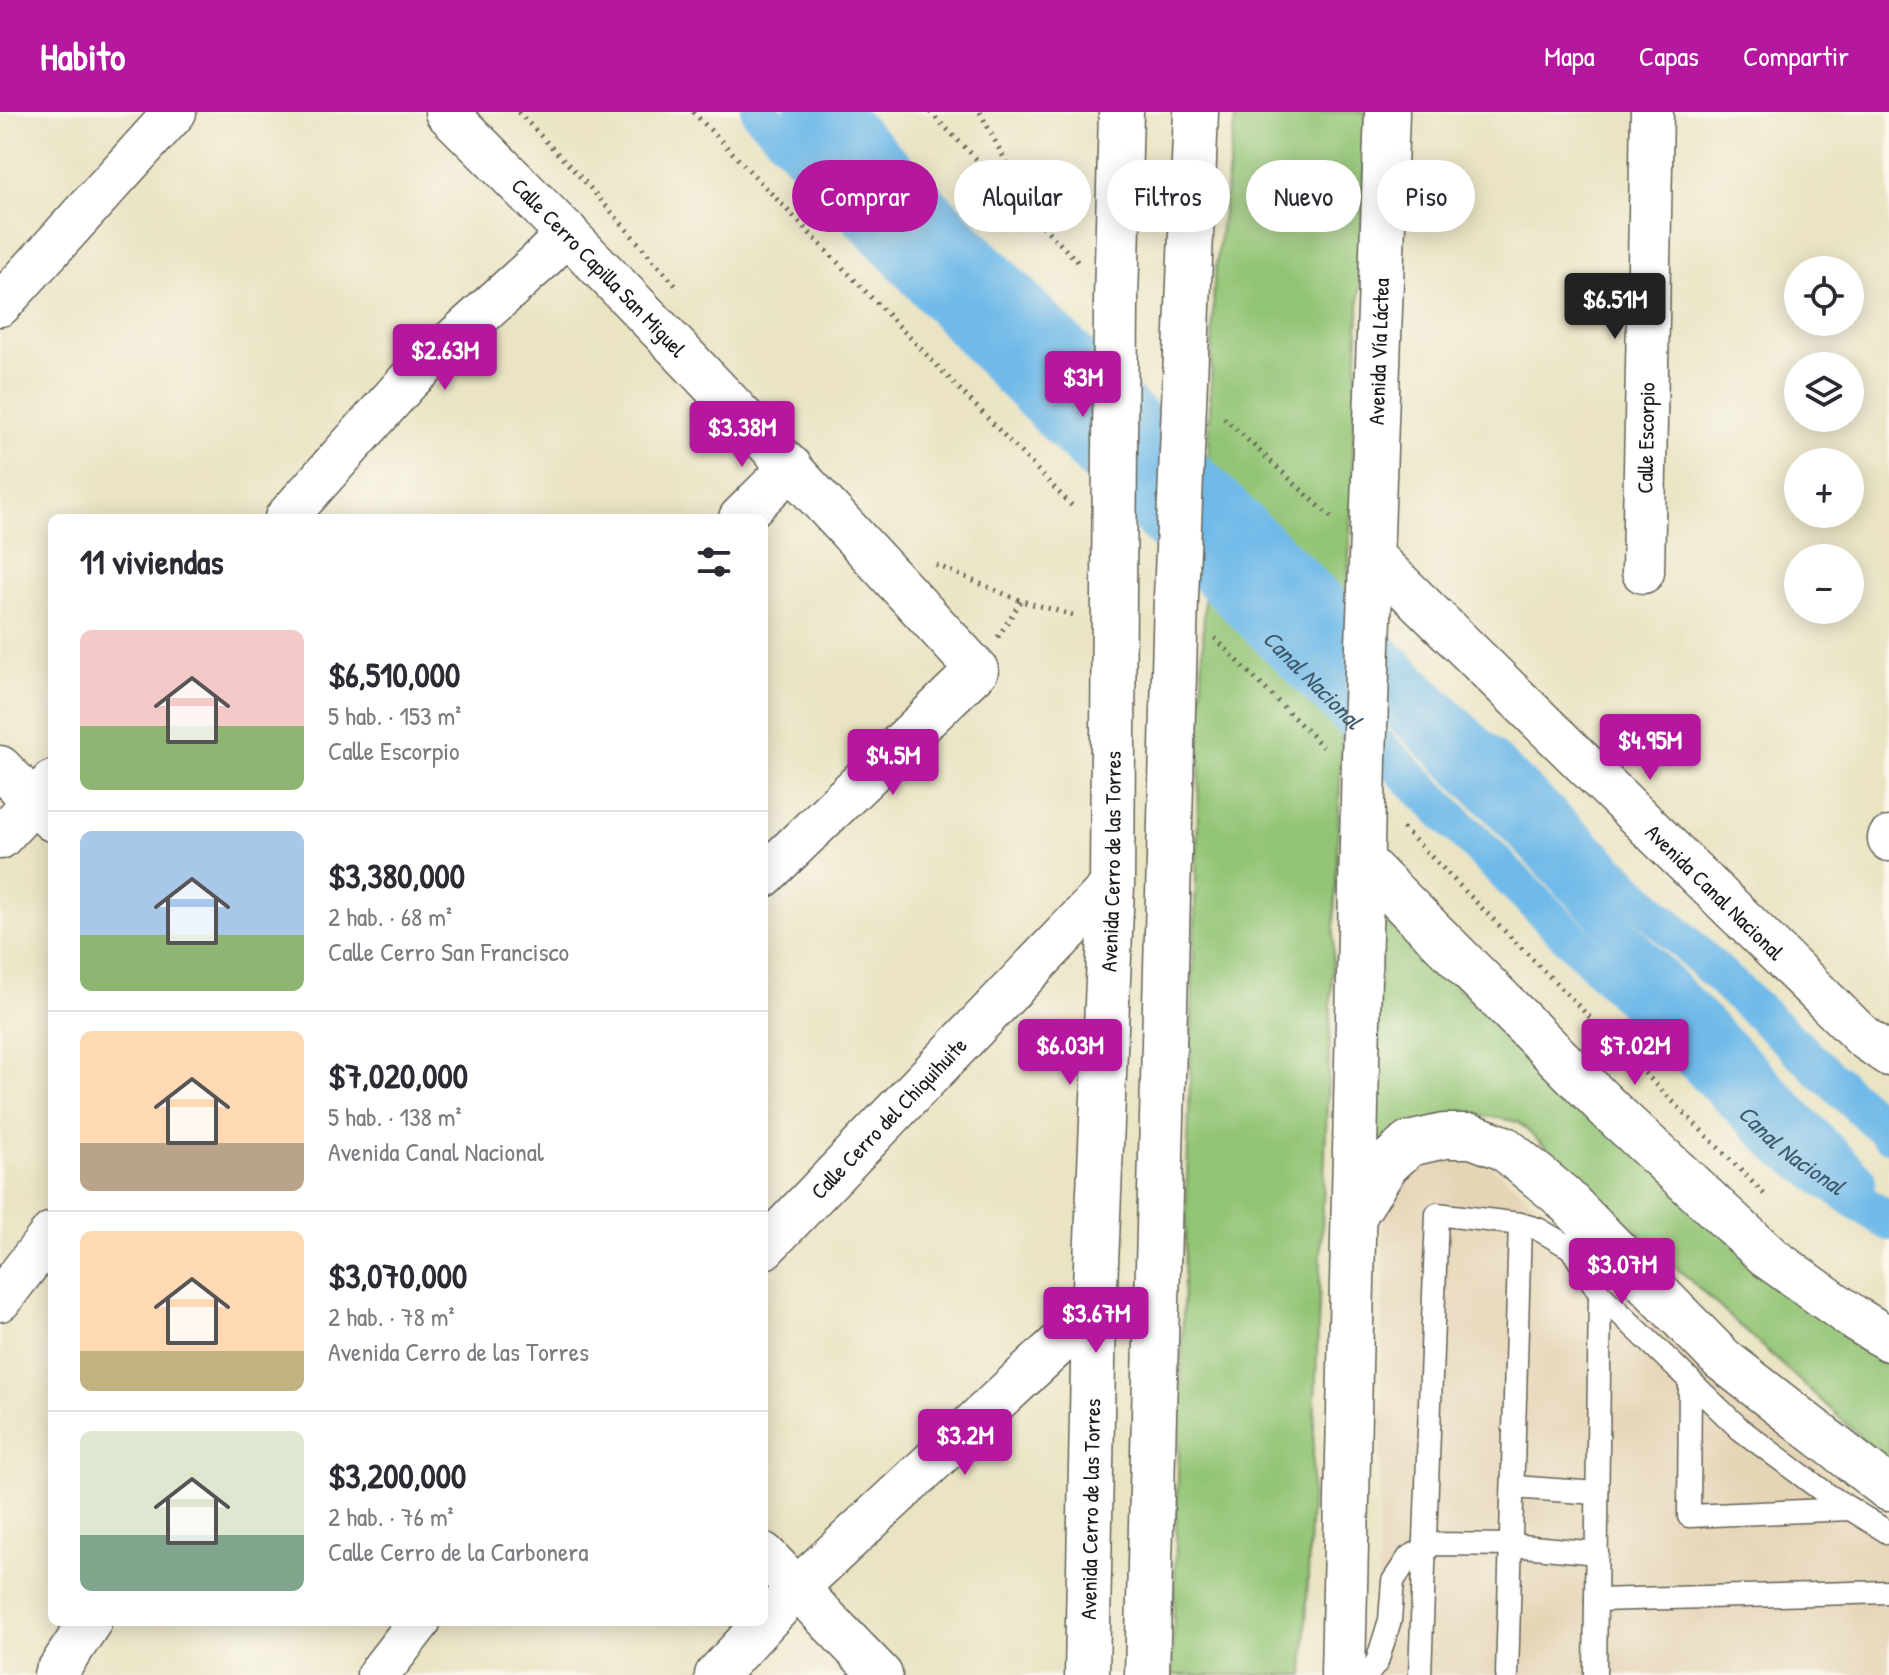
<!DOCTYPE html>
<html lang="es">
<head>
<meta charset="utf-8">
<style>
	:root { --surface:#fff; --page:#f2f2f3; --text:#2b2b33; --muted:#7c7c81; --line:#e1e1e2; --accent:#b5179e }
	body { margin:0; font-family:"Patrick Hand",sans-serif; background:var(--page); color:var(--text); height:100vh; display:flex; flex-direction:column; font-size:30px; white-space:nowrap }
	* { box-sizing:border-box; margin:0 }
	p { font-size:26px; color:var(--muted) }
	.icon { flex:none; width:44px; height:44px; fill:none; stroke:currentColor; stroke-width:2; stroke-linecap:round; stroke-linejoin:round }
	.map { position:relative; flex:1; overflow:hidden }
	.drawer { position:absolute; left:48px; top:402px; width:720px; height:1112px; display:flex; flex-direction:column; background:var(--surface); border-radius:12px; box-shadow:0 4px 20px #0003 }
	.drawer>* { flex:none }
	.top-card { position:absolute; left:792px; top:48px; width:760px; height:72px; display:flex; gap:16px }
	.buttons { position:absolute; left:1784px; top:144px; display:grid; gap:16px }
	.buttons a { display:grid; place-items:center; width:80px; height:80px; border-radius:50%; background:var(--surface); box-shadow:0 4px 20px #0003; font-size:40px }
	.price { position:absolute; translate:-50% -68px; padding:0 18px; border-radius:8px; background:var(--accent); color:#fff; font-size:26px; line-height:52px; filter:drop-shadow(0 2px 4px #0008) }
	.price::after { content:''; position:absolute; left:50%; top:48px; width:24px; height:18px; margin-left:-12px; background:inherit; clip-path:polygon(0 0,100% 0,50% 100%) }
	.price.selected { background:#222; color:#fff }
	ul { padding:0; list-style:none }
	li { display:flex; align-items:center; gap:24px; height:200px; padding:0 32px }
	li+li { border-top:2px solid var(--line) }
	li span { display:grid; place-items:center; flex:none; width:224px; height:160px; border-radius:12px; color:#555 }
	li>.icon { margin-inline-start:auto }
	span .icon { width:96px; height:96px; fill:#fffc; stroke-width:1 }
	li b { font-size:34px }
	h2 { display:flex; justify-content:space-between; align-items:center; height:96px; padding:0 32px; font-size:34px }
	.tag { padding:0 28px; border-radius:36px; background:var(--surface); box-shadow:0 4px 20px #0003; font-size:28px; line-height:72px }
	.tag.selected { background:var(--accent); color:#fff }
	header { display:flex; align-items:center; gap:48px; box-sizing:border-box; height:112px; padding:0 40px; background:var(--accent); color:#fff }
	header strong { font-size:38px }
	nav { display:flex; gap:44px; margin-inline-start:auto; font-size:28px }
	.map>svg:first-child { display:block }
	.built { fill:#e5d5b7 }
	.green { fill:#93c474; stroke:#587048; stroke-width:2 }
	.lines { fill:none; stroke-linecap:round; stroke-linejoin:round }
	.canal { stroke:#70bae9; stroke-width:38 }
	.lane-casing { stroke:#646257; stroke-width:25 }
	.street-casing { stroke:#646257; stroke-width:45 }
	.secondary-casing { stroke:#646257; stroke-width:47 }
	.primary-casing { stroke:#646257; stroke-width:47 }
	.path { stroke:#646257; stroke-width:5; stroke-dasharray:2 6; stroke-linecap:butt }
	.lane { stroke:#fff; stroke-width:22 }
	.street { stroke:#fff; stroke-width:42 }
	.secondary { stroke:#fff; stroke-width:44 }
	.primary { stroke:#fff; stroke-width:44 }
	.labels { text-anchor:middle; stroke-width:6; stroke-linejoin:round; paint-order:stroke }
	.street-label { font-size:22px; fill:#1c1c1c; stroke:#fbf7ec }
	.water-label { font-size:24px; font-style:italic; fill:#3e5b6e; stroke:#fbf7ec }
</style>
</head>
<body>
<header>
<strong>Habito</strong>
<nav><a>Mapa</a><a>Capas</a><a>Compartir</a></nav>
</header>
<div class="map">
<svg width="1889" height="1563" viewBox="0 0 1889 1563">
	<rect width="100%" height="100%" fill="#fbf7ec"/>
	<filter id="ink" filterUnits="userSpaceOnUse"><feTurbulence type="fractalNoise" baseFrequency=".0125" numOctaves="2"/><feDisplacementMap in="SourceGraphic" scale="16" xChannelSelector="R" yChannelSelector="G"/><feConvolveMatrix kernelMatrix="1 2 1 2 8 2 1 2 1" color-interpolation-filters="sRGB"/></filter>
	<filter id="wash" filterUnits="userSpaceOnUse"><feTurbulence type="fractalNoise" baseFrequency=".006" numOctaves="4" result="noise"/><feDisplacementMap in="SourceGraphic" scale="32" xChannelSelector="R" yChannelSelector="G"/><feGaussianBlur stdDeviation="1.8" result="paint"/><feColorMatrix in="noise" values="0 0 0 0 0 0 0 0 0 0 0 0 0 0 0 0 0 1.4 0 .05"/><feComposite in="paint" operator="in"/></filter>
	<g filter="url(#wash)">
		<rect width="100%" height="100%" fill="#eae4c4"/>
		<polygon class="built" points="1448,1042 1486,1050 1522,1079 1679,1237 1826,1360 1889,1401 1889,1563 1377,1563 1384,1094 1415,1051"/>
		<g class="green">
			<polygon points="1236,0 1367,0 1304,1563 1172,1563 1214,170"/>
			<path d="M1382,807L1785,1171L1889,1235V1351L1518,1010C1450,995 1433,1004 1373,1034Z"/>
		</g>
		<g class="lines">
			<g class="canal">
				<path id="s1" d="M760,0L1010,266L1781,1036L1889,1110"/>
				<polyline points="803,0 1083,293 1487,683 1857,1069"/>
				<path d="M841,0C1180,350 1531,690 1889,1021"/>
			</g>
		</g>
	</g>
	<g filter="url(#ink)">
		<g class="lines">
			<defs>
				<g id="lane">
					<polyline points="1690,1268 1689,1404 1850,1397"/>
					<polyline points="1513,1375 1597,1381"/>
					<polyline points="1596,1488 1889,1480"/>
					<polyline points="1367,1563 1377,1550 1390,1508 1393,1469 1409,1445 1435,1432 1512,1433 1597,1441"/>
					<polyline points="1420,1563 1437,1102 1520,1112 1538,1117 1571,1136 1600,1182 1740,1317 1828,1383 1889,1421"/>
					<polyline points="1507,1563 1520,1112"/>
					<polyline points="1595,1563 1600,1182"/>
				</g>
				<g id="street">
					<path id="s2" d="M446,0C629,181 804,369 977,558L764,764"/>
					<polyline points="0,193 175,0"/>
					<polyline points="286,406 409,268 538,151 568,121"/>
					<polyline points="740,406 791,355"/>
					<path id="s3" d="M1372,444L1863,925L1889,943"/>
					<path id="s4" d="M1643,460L1652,0"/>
					<polyline points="0,655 52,708"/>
					<polyline points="0,726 52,670"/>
					<polyline points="1889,728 1889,726"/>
					<path id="s5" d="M764,1136L1112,773"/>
					<polyline points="0,1188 52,1121"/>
					<polyline points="764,1442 881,1563"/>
					<polyline points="55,1563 90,1510"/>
					<polyline points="378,1563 419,1510"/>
					<polyline points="716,1563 797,1476 1094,1199"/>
				</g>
				<g id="secondary">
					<polyline points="1362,749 1612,1000 1770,1146 1854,1206 1889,1227"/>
					<polyline points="1354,1104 1387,1052 1409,1032 1444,1024 1472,1024 1504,1036 1562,1084 1722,1247 1889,1377"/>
					<path id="s6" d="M1087,1563L1094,1199L1112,773L1116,189L1121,0"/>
				</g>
				<g id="primary">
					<polyline points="1147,1563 1176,486 1196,0"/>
					<path id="s7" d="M1343,1563L1364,646L1387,0"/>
				</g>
			</defs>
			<use href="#lane" class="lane-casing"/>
			<use href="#street" class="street-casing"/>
			<use href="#secondary" class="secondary-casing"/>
			<use href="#primary" class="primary-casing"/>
			<g class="path">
				<polyline points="518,0 586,71 676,174"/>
				<polyline points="693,0 1075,397"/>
				<polyline points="930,0 1078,150"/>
				<polyline points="980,0 1033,102"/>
				<polyline points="1224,306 1334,408"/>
				<polyline points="936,453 1021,489 1077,504"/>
				<polyline points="998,525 1021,489"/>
				<polyline points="1215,526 1323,635"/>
				<polyline points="1403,716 1767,1085"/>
			</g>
			<use href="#lane" class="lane"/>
			<use href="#street" class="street"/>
			<use href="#secondary" class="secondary"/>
			<use href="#primary" class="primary"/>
		</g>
	</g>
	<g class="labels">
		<g class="street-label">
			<text dy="8" stroke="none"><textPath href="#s2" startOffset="218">Calle Cerro Capilla San Miguel</textPath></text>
			<text dy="8" stroke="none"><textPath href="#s7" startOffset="1324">Avenida Vía Láctea</textPath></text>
			<text dy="8" stroke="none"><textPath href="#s4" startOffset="134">Calle Escorpio</textPath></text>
			<text dy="8" stroke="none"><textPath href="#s6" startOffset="814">Avenida Cerro de las Torres</textPath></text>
			<text dy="8" stroke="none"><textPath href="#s3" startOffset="480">Avenida Canal Nacional</textPath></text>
			<text dy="8" stroke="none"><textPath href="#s5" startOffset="180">Calle Cerro del Chiquihuite</textPath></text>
			<text dy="8" stroke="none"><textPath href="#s6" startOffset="166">Avenida Cerro de las Torres</textPath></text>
		</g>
		<g class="water-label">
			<text dy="8" stroke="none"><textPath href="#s1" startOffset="792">Canal Nacional</textPath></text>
			<text dy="8" stroke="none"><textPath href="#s1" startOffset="1464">Canal Nacional</textPath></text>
		</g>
	</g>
</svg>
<div class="buttons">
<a><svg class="icon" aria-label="locate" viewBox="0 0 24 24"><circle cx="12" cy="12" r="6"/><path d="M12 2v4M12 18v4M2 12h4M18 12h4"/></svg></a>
<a><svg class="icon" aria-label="layers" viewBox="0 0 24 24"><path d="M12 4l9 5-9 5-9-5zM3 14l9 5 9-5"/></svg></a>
<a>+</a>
<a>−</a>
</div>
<b class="price selected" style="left:1615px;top:229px">$6.51M</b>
<b class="price" style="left:445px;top:280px">$2.63M</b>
<b class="price" style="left:1083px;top:307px">$3M</b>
<b class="price" style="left:742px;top:357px">$3.38M</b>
<b class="price" style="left:1650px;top:670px">$4.95M</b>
<b class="price" style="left:893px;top:685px">$4.5M</b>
<b class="price" style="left:1070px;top:975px">$6.03M</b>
<b class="price" style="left:1635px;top:975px">$7.02M</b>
<b class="price" style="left:1622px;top:1194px">$3.07M</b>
<b class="price" style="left:1096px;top:1243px">$3.67M</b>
<b class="price" style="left:965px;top:1365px">$3.2M</b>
<div class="top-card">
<a class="tag selected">Comprar</a>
<a class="tag">Alquilar</a>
<a class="tag">Filtros</a>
<a class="tag">Nuevo</a>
<a class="tag">Piso</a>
</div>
<section class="drawer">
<h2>11 viviendas<svg class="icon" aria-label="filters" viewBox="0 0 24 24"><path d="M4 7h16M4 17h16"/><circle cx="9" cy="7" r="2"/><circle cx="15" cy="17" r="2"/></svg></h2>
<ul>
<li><span style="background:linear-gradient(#f6c9c9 60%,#8fb573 0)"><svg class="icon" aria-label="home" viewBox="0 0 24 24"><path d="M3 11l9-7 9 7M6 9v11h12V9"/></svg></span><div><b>$6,510,000</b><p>5 hab. · 153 m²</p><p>Calle Escorpio</p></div></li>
<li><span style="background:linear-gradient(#a9c7e8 65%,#8fb573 0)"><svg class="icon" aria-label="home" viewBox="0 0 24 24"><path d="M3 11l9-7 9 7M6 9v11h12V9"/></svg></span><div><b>$3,380,000</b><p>2 hab. · 68 m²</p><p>Calle Cerro San Francisco</p></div></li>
<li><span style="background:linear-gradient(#ffd9b3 70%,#b9a48a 0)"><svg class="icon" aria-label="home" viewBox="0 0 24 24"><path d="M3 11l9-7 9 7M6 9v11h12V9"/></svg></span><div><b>$7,020,000</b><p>5 hab. · 138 m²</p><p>Avenida Canal Nacional</p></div></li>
<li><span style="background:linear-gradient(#ffd9b3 75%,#c2b280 0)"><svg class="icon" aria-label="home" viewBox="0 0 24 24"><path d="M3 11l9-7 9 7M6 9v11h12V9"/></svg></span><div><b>$3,070,000</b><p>2 hab. · 78 m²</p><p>Avenida Cerro de las Torres</p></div></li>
<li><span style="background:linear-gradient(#dfe7d0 65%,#7fa58c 0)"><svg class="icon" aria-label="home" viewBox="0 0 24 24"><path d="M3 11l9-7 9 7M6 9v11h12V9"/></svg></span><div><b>$3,200,000</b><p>2 hab. · 76 m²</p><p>Calle Cerro de la Carbonera</p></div></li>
</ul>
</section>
</div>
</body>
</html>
